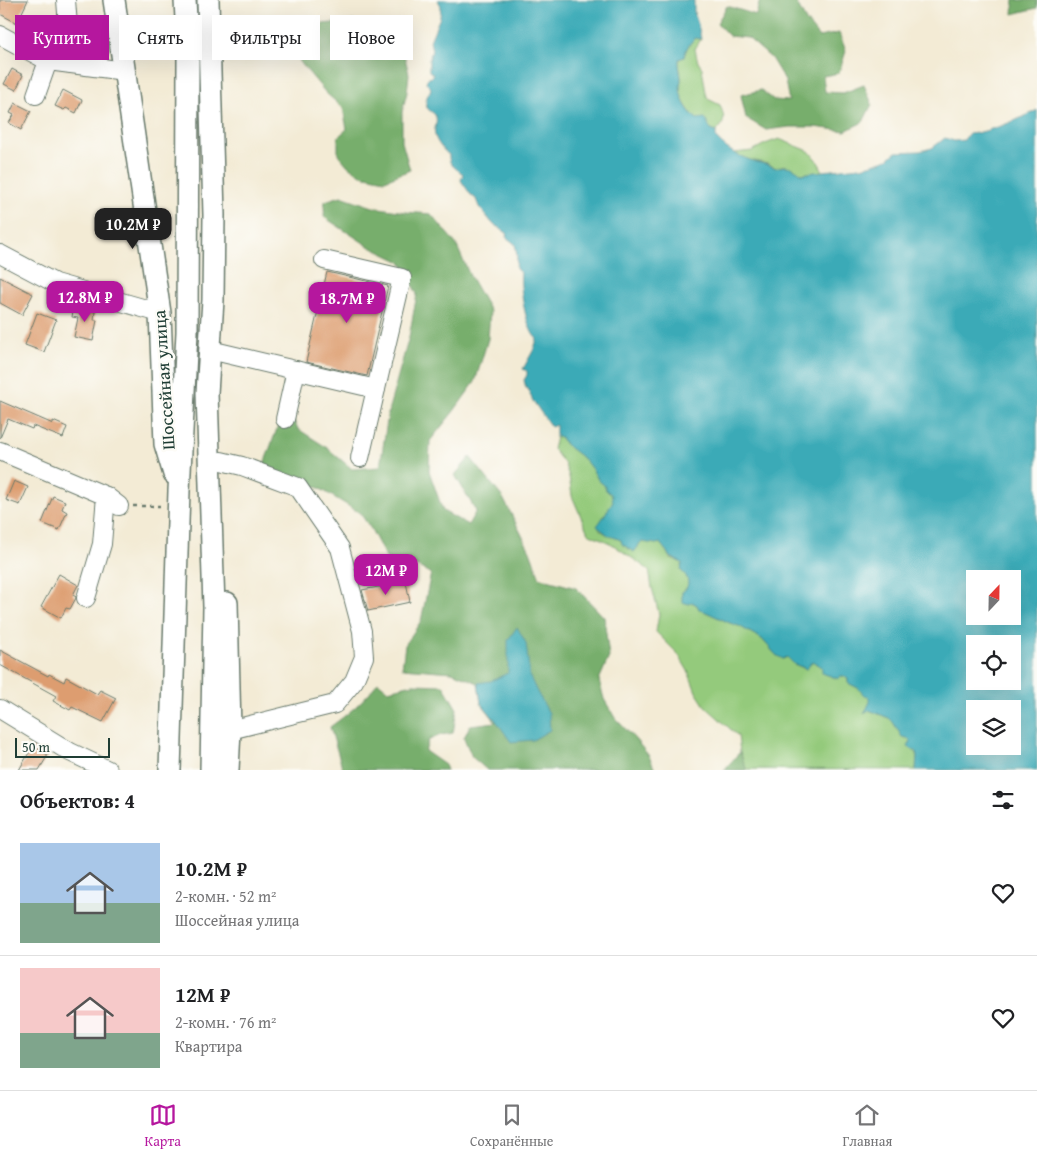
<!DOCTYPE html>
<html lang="ru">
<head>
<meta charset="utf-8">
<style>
	:root { --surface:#fff; --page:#f6f6f6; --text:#202124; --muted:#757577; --line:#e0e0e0; --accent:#b5179e }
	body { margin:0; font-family:"Gentium Book Plus",serif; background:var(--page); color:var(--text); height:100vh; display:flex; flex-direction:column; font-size:19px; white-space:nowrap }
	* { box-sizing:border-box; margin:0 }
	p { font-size:16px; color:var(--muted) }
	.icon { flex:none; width:28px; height:28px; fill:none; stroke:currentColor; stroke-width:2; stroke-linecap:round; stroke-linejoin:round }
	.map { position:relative; height:770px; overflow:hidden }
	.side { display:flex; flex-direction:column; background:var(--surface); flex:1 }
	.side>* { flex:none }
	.top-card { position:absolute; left:15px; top:15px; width:500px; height:45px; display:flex; gap:10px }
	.needle { width:32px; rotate:22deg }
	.fabs { position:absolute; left:966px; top:570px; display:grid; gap:10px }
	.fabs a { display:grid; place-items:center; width:55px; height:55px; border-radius:0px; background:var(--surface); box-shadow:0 5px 20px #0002; font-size:25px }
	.scale { position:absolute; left:15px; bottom:12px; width:95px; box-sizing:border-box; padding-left:5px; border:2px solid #1f3d34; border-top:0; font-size:14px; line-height:18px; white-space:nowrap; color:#1f3d34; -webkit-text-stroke:4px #fdfcf7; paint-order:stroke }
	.price { position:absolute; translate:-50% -42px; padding:0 11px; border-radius:10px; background:var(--accent); color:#fff; font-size:16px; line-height:32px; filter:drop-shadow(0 1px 2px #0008) }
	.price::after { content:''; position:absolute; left:50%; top:30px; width:15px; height:11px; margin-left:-8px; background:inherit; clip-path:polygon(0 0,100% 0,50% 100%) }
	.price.selected { background:#222; color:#fff }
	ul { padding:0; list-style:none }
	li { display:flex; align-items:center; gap:15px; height:125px; padding:0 20px }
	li+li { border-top:1px solid var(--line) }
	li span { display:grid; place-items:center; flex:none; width:140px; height:100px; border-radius:0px; color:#555 }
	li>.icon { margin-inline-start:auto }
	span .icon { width:60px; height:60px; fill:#fffc; stroke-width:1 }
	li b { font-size:21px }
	h2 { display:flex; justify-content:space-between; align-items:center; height:60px; padding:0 20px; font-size:21px }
	.tag { padding:0 18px; border-radius:0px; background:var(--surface); box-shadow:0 5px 20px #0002; font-size:18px; line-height:45px }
	.tag.selected { background:var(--accent); color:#fff }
	.tab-bar { display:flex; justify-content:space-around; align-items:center; height:70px; border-top:1px solid var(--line); background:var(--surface); font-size:14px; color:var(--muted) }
	.tab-bar a { display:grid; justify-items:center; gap:2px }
	.tab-bar .selected { color:var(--accent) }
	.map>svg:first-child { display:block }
	.green { fill:#94ca7c; stroke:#5a8458 }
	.forest { fill:#77ae6c; stroke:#4b7650 }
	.water { fill:#3aaab7; stroke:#2c7476; fill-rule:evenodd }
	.building { fill:#dd9d70 }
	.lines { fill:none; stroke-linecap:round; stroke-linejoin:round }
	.minor-casing { stroke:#697a6c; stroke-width:20 }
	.major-casing { stroke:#697a6c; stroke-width:24 }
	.path { stroke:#697a6c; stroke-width:2.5; stroke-dasharray:4 4; stroke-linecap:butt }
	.minor { stroke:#fff; stroke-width:18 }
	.major { stroke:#fff; stroke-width:21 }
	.labels { text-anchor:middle; stroke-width:5; stroke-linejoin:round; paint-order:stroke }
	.street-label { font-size:18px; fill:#1f3d34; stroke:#fdfcf7 }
</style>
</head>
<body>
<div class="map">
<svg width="1037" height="770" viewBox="0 0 1037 770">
	<rect width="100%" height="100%" fill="#fdfcf7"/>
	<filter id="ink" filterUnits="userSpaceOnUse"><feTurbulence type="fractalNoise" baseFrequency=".02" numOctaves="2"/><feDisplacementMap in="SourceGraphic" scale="10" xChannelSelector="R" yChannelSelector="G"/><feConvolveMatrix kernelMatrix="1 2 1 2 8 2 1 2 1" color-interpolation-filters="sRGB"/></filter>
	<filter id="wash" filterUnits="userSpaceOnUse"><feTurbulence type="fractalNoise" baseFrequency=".0096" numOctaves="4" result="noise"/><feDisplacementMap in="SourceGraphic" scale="20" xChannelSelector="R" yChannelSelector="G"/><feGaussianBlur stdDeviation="1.12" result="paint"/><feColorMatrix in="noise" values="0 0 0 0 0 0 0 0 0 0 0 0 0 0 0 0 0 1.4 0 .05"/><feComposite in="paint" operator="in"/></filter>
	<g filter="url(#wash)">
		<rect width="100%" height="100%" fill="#f3ebd5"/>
		<g class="green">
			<path d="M695,38L701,39L695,49L698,62L702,68L706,93L708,99L720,105C725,118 726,122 716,132C700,125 679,105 680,86C680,84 681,81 681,79C681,72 678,66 679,59L684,57C686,48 689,44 695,38Z"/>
			<polygon points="779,139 809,151 818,162 823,171 802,174 784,165 776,168 768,164 746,159 734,153 752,151 765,144"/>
			<path d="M556,437H561C564,445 572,449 578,454C585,459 596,473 598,480L605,485L608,492L613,494L614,501C611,506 604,519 600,522V530L608,535L621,540L622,544L629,549L642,542L660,543L667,552L669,557L682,563C682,575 696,583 682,592V597L697,605L699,609L706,612L730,623L739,626L762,639L776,655L783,659L787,657L794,664L806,669L812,661L822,667L823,673L839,679L840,676H843L848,679V683C855,686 871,693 870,702C870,705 866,710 865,713L869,710L889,718L893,722L899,732L911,741L917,757L916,770L746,769L740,752L738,736L705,706L696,692L688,671L678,654L656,632L659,614L652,588L649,570L612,544L588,533L572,496L569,476L564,463L553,449Z"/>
		</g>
		<g class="forest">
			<polygon points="760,0 795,0 806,21 819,37 839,33 846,51 839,73 823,76 825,92 843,93 864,85 872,104 863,122 845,131 814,127 790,127 766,130 746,118 741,95 761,90 774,100 789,101 785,81 771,58 748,38 729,36 717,23 727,6 756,15"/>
			<polygon points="1014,0 1037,0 1037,8 1013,14"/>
			<polygon points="354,21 380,40 404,54 409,74 407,92 402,112 402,142 410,170 385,180 361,175 348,166 338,154 338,137 347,129 343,108 326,93 300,62 292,34 312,25"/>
			<polygon points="341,196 373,207 405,212 431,214 456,244 470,276 490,311 488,339 475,382 454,411 430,441 429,471 443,511 468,525 476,511 455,475 470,457 503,498 530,551 540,578 576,588 604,617 609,657 599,680 604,699 615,718 635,739 649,756 655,770 487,770 472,757 464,738 470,725 496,722 481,703 478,683 452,672 402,668 405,645 421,621 431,573 416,566 386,558 371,529 360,513 319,488 263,467 286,404 298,429 326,447 352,469 380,467 389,408 409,337 417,294 401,262 370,247 324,217 325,201"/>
			<path d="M378,682L388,690L413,684L443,685L457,709L453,733L441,735L429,740L425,751L445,765L447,770H343L330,727C348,714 365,700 378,682Z"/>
			<polygon points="740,752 746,769 747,770 724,770"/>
		</g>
		<g class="water">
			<path d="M438,0H694V12L698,24L701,39L695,38C689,44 686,48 684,57L679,59C678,66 681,72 681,79C681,82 680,85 680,87C680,99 688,112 697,119L705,118L711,130L716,132V138C724,147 734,154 745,158C755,163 766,163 776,168C788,164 793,167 802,174L823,171L860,167L870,165L888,159L896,152L920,151L932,148L945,138L954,141L964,140L968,134C983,134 1024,118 1037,110V770H916L917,757L916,751L908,747L911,741L907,738L902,737L893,722L889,718L869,710L864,714L870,702L868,696L864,695L858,688L848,683V679L844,676H840L839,679L822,673V667L812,661L807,669L794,664L787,657L783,659L776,655L762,639L739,626L730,623L706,612L699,609L697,605L692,602L689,604L682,602V592C691,587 689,576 681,571L682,563L669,556L667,552L660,543L656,544L642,542L639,544L638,547L634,552L622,544L621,540L608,535L597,526C603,518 608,510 613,501L612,498V495L606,490L604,485L598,480C596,473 584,458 578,454C572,449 564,445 561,437H556V425L551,427L533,401L529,391L526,388L524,380L527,375V371L523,369L534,349L537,339C526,330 519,287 521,273L516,269L517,256L515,244L506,237L507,233L493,224L479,207L476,199L471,195L462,182L461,180L463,174C456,168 448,165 449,155C444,151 436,142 435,135C433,129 439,121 435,115C431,110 426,111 426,102C426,96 430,93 431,88L426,83L427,79L431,77L433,74L429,71V60L432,50L430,41L440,17L441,6ZM975,579H1012V616H975ZM975,644H1012V681H975ZM975,709H1012V746H975Z"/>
			<polygon points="517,627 526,643 530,677 537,692 549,713 550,730 533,740 511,742 497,722 481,703 478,683 491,681 508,673 508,640"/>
		</g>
		<g id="blocks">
			<g class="building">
				<polygon points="0,0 28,0 17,23 0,14"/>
				<polygon points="12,69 23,75 16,90 4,84"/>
				<polygon points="63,90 82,100 76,113 66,108 64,110 55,106"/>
				<polygon points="15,103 31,111 21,130 9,123 14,115 10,113"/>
				<polygon points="327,272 388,286 367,376 306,362"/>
				<polygon points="0,277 33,294 22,315 0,303"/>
				<polygon points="74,306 95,311 94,320 97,320 93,341 74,337 78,318 72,317"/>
				<polygon points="37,313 56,320 44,352 25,345"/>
				<polygon points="0,401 53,424 53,421 67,427 63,438 33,426 32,429 8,419 0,438"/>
				<polygon points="14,481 28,487 20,505 6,500"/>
				<polygon points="53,496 65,501 62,509 67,512 59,530 42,523"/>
				<polygon points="59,574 78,585 73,595 76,597 76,598 70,609 66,608 61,618 41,607"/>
				<polygon points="406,582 410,602 368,611 362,590"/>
				<polygon points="0,650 48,676 49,674 64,682 66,677 97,694 100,690 116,698 103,722 72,707 70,710 53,701 56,696 0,665"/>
				<polygon points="33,746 48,755 39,770 19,770"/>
			</g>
		</g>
	</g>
	<g filter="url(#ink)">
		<use href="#blocks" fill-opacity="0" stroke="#697a6c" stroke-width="1"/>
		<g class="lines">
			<defs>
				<g id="minor">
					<polyline points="66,0 71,64"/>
					<polyline points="0,35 48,61 125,71"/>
					<polyline points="36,95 48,61"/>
					<polyline points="0,254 55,283 160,313"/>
					<polyline points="210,350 376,389 402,278 324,260"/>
					<polyline points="285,419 296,370"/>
					<polyline points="0,451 106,496 119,506"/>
					<polyline points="360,458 376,389"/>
					<polyline points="221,461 242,466 298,487 340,548 362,631 364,657 354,681 335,704 230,730"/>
					<polyline points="86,598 102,544 106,496"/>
					<polyline points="0,709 70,752 108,770"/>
				</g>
				<g id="major">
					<polyline points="114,0 160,313 165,444 174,474"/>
					<polyline points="208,0 214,215 213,300 207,393 214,607 211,770"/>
					<polyline points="227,603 230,730 228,770"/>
					<polyline points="170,770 179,491 187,332 188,57 185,0"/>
				</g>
			</defs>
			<use href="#minor" class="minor-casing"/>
			<use href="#major" class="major-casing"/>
			<polyline class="path" points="133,506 160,506"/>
			<use href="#minor" class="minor"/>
			<use href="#major" class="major"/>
		</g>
	</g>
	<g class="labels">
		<g class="street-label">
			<text transform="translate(164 380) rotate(-94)" y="6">Шоссейная улица</text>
		</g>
	</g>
</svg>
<div class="fabs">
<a><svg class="needle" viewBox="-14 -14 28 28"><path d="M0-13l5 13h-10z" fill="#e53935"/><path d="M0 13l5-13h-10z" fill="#757577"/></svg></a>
<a><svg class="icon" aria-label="locate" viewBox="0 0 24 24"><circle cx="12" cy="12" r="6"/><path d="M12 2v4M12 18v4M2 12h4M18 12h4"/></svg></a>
<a><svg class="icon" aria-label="layers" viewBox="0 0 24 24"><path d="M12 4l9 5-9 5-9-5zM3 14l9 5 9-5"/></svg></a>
</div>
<div class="scale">50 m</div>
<b class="price selected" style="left:133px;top:250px">10.2M ₽</b>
<b class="price" style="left:85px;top:323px">12.8M ₽</b>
<b class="price" style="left:347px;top:324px">18.7M ₽</b>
<b class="price" style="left:386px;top:596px">12M ₽</b>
<div class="top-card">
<a class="tag selected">Купить</a>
<a class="tag">Снять</a>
<a class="tag">Фильтры</a>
<a class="tag">Новое</a>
</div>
</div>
<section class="side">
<h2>Объектов: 4<svg class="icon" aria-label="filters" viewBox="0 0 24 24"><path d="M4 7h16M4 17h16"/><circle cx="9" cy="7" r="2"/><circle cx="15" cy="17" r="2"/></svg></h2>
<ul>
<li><span style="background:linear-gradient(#a9c7e8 60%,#7fa58c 0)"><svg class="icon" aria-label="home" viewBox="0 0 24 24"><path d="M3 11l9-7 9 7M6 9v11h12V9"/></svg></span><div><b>10.2M ₽</b><p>2-комн. · 52 m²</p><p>Шоссейная улица</p></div><svg class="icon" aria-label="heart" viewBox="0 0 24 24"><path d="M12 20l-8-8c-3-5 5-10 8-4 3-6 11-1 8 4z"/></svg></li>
<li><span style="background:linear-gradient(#f6c9c9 65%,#7fa58c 0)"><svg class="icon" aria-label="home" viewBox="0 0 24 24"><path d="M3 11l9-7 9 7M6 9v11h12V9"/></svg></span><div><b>12M ₽</b><p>2-комн. · 76 m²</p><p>Квартира</p></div><svg class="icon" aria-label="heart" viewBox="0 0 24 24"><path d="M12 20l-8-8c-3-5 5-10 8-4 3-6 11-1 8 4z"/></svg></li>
</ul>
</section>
<nav class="tab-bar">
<a class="selected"><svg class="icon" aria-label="map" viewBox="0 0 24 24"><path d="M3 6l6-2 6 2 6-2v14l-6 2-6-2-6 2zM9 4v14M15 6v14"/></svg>Карта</a>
<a><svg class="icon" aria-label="saved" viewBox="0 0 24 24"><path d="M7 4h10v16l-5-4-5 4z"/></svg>Сохранённые</a>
<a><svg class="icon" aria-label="home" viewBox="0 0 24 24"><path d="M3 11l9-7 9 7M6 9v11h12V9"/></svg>Главная</a>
</nav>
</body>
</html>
